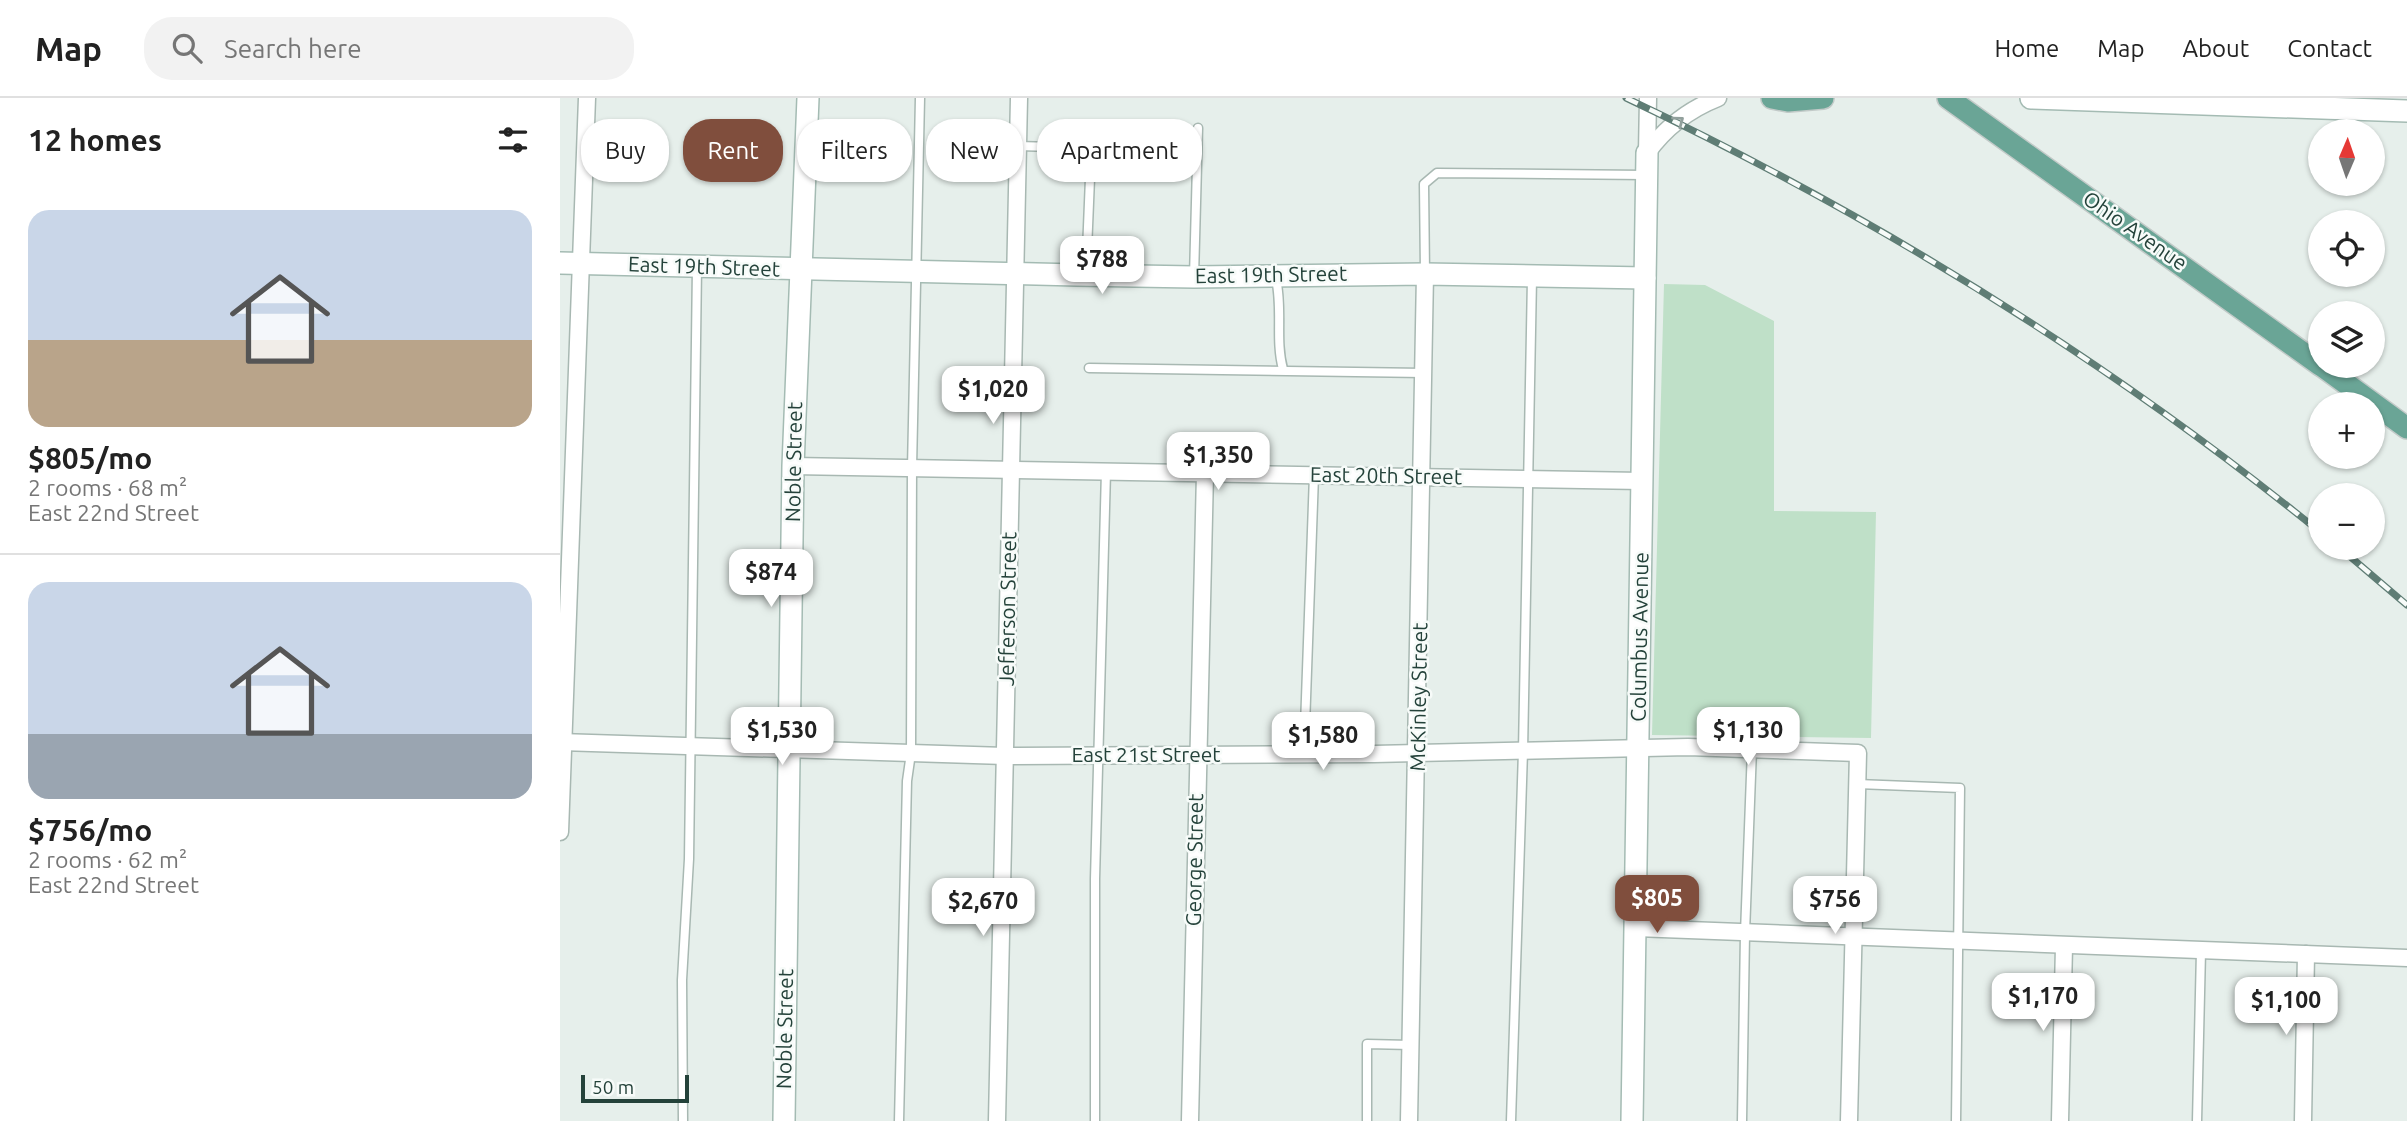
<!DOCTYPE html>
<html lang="en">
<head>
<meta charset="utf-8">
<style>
	:root { --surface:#fff; --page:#f2f2f2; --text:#222; --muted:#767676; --line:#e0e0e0; --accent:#804e3d }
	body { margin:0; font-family:Ubuntu,sans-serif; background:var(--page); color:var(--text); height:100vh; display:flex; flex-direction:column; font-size:26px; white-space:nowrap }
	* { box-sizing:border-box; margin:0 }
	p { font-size:23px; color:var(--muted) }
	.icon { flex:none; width:38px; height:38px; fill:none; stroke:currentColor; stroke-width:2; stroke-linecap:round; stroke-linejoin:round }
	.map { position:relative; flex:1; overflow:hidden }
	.panel { display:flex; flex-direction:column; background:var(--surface); width:560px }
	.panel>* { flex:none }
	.top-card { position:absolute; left:21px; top:21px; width:665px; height:63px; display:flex; gap:14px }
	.needle { width:46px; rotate:2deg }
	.controls { position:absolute; left:1748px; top:21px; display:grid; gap:14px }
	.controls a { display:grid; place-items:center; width:77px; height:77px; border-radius:50%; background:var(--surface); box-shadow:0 2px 5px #0004; font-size:35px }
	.scale { position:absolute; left:21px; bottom:18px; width:108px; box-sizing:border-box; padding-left:7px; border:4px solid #24423a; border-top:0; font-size:19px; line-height:24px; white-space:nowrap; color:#24423a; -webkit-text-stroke:5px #f7fbf9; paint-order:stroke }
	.price { position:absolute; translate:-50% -60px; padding:0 16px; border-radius:14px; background:#fff; color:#222; font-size:23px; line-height:46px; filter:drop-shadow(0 2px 4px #0008) }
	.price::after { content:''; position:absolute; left:50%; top:42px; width:21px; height:16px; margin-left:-10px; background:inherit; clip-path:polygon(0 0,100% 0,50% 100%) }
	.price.on { background:var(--accent); color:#fff }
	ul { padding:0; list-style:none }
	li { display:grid; align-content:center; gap:14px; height:371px; padding:0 28px }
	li+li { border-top:2px solid var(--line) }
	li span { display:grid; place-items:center; height:217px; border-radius:21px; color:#555 }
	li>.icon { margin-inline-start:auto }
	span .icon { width:126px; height:126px; fill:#fffc; stroke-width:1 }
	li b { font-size:30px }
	h2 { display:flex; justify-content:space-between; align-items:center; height:84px; padding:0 28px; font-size:30px }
	.pill { padding:0 24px; border-radius:28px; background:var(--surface); box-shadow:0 2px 5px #0004; font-size:24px; line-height:63px }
	.pill.on { background:var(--accent); color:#fff }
	header { display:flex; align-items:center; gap:42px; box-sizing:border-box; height:98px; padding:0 35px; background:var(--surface); border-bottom:2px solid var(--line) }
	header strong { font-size:33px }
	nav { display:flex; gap:38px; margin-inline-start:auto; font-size:24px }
	.search { width:490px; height:63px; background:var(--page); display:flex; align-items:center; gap:18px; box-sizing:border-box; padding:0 24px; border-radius:28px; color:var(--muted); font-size:26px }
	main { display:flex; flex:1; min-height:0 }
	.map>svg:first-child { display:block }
	.green { fill:#bfe0c8 }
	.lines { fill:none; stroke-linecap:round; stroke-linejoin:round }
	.lane-casing { stroke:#a8b8b2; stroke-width:11 }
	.street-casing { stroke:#a8b8b2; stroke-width:19 }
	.secondary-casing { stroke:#a4bbb3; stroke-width:24 }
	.primary-casing { stroke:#c2cac8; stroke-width:24 }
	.lane { stroke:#fff; stroke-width:8 }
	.street { stroke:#fff; stroke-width:16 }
	.secondary { stroke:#fff; stroke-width:21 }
	.primary { stroke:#6aa596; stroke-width:21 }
	.rail-casing { stroke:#5f7d75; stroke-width:7 }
	.rail { stroke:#f7fbf9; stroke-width:4.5; stroke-dasharray:13; stroke-linecap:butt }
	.oneway { stroke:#92a09c }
	.labels { text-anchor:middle; stroke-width:5; stroke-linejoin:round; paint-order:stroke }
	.street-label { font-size:21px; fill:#24423a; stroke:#f7fbf9 }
</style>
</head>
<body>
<header>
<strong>Map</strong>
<div class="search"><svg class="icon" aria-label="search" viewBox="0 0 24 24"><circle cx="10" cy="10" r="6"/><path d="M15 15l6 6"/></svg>Search here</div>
<nav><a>Home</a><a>Map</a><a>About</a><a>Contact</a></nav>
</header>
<main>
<section class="panel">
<h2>12 homes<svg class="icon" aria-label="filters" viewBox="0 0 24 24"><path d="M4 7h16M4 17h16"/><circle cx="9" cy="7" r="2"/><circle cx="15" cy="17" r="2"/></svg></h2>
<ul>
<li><span style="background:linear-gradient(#c9d6e8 60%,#b9a48a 0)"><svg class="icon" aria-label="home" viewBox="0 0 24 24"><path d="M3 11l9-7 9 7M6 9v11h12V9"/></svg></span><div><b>$805/mo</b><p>2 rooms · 68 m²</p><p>East 22nd Street</p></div></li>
<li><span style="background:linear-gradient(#c9d6e8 70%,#9aa5b1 0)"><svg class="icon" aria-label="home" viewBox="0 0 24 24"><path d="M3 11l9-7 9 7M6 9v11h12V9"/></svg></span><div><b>$756/mo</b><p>2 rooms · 62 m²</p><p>East 22nd Street</p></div></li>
</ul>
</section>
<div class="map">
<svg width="1847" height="1023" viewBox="0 0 1847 1023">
	<rect width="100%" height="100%" fill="#e6efeb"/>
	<polygon class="green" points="1104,186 1145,187 1214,223 1214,413 1316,414 1311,640 1092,637"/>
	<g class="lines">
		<defs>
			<g id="lane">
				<polyline points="458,48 529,50 531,56 526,177"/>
				<polyline points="865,176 864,86 877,75 1085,77"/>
				<polyline points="634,179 638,30"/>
				<path d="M716,181C723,211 715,242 723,271"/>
				<polyline points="529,270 864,275"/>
				<polyline points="744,656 754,377"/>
				<polyline points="1297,686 1400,690 1396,1023"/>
				<polyline points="123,1023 122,882 129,761 137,169"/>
				<polyline points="339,1023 347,683 351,655 352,370 360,0"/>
				<polyline points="535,1023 535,781 546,373"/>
				<polyline points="807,1023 807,946 851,947"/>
				<polyline points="951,1023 963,653 972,180"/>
				<polyline points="1182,1023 1185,835 1192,651"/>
				<polyline points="1637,1023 1641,853"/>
			</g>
			<g id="street">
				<path d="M1087,55C1105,30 1130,11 1158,0"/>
				<polyline points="1087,55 1088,0"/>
				<polyline points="233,368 1082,383"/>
				<polyline points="0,644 445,658 814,656 1128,649 1298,655 1289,1023"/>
				<polyline points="0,734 27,0"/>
				<polyline points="1076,830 1847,860"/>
				<polyline points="437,1023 459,0"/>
				<polyline points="630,1023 645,375"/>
				<polyline points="849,1023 865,176"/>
				<polyline points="1500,1023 1504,848"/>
				<polyline points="1743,1023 1746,856"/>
			</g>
			<g id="secondary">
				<polyline points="1471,0 1847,13"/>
				<polyline points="0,165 517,177 634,179 865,176 1085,180"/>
				<polyline points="224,1023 233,368 248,0"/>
				<polyline points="1072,1023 1087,55"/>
			</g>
			<g id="primary">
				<polyline points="1212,0 1228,3 1263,0"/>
				<polyline points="1388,0 1760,267"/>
				<polyline points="1762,268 1847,330"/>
			</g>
		</defs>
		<use href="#lane" class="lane-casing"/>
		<use href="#street" class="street-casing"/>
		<use href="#secondary" class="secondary-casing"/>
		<use href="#primary" class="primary-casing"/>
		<use href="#lane" class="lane"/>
		<use href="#street" class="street"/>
		<use href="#secondary" class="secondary"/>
		<use href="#primary" class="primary"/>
		<defs>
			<g id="rail">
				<path d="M1066,0C1313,117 1548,262 1760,434"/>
				<polyline points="1780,450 1847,507"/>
			</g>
		</defs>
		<use href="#rail" class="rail-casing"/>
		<use href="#rail" class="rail"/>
	</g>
	<defs><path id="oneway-chevron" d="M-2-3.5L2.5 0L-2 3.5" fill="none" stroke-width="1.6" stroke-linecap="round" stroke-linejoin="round" transform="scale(1.75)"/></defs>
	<use class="oneway" href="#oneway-chevron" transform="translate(1119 23) rotate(-37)"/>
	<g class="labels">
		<g class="street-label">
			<text transform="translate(1575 133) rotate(35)" y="7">Ohio Avenue</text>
			<text transform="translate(144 169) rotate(2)" y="7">East 19th Street</text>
			<text transform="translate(711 177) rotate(-1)" y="7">East 19th Street</text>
			<text transform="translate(234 364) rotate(-89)" y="7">Noble Street</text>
			<text transform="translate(826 378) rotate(1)" y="7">East 20th Street</text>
			<text transform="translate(448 511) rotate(-89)" y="7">Jefferson Street</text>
			<text transform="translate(1080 539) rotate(-89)" y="7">Columbus Avenue</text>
			<text transform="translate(859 599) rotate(-89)" y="7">McKinley Street</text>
			<text x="586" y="664">East 21st Street</text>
			<text transform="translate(635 762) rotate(-89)" y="7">George Street</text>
			<text transform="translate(225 931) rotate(-89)" y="7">Noble Street</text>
		</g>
	</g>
</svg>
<div class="controls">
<a><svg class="needle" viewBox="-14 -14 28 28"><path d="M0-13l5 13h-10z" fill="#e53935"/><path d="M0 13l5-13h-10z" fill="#767676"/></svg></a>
<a><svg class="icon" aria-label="locate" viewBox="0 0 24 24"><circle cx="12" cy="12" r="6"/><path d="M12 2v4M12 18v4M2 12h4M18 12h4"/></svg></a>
<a><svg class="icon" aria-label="layers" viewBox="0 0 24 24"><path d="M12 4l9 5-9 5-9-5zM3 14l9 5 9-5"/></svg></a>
<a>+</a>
<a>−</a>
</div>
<div class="scale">50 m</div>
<b class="price" style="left:542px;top:198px">$788</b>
<b class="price" style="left:433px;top:328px">$1,020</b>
<b class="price" style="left:658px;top:394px">$1,350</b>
<b class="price" style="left:211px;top:511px">$874</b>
<b class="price" style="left:222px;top:669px">$1,530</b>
<b class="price" style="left:1188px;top:669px">$1,130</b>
<b class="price" style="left:763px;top:674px">$1,580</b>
<b class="price on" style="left:1097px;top:837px">$805</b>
<b class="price" style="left:1275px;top:838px">$756</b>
<b class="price" style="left:423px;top:840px">$2,670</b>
<b class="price" style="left:1483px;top:935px">$1,170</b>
<b class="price" style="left:1726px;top:939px">$1,100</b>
<div class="top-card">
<a class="pill">Buy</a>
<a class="pill on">Rent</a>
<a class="pill">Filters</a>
<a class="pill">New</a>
<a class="pill">Apartment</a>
</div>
</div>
</main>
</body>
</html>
